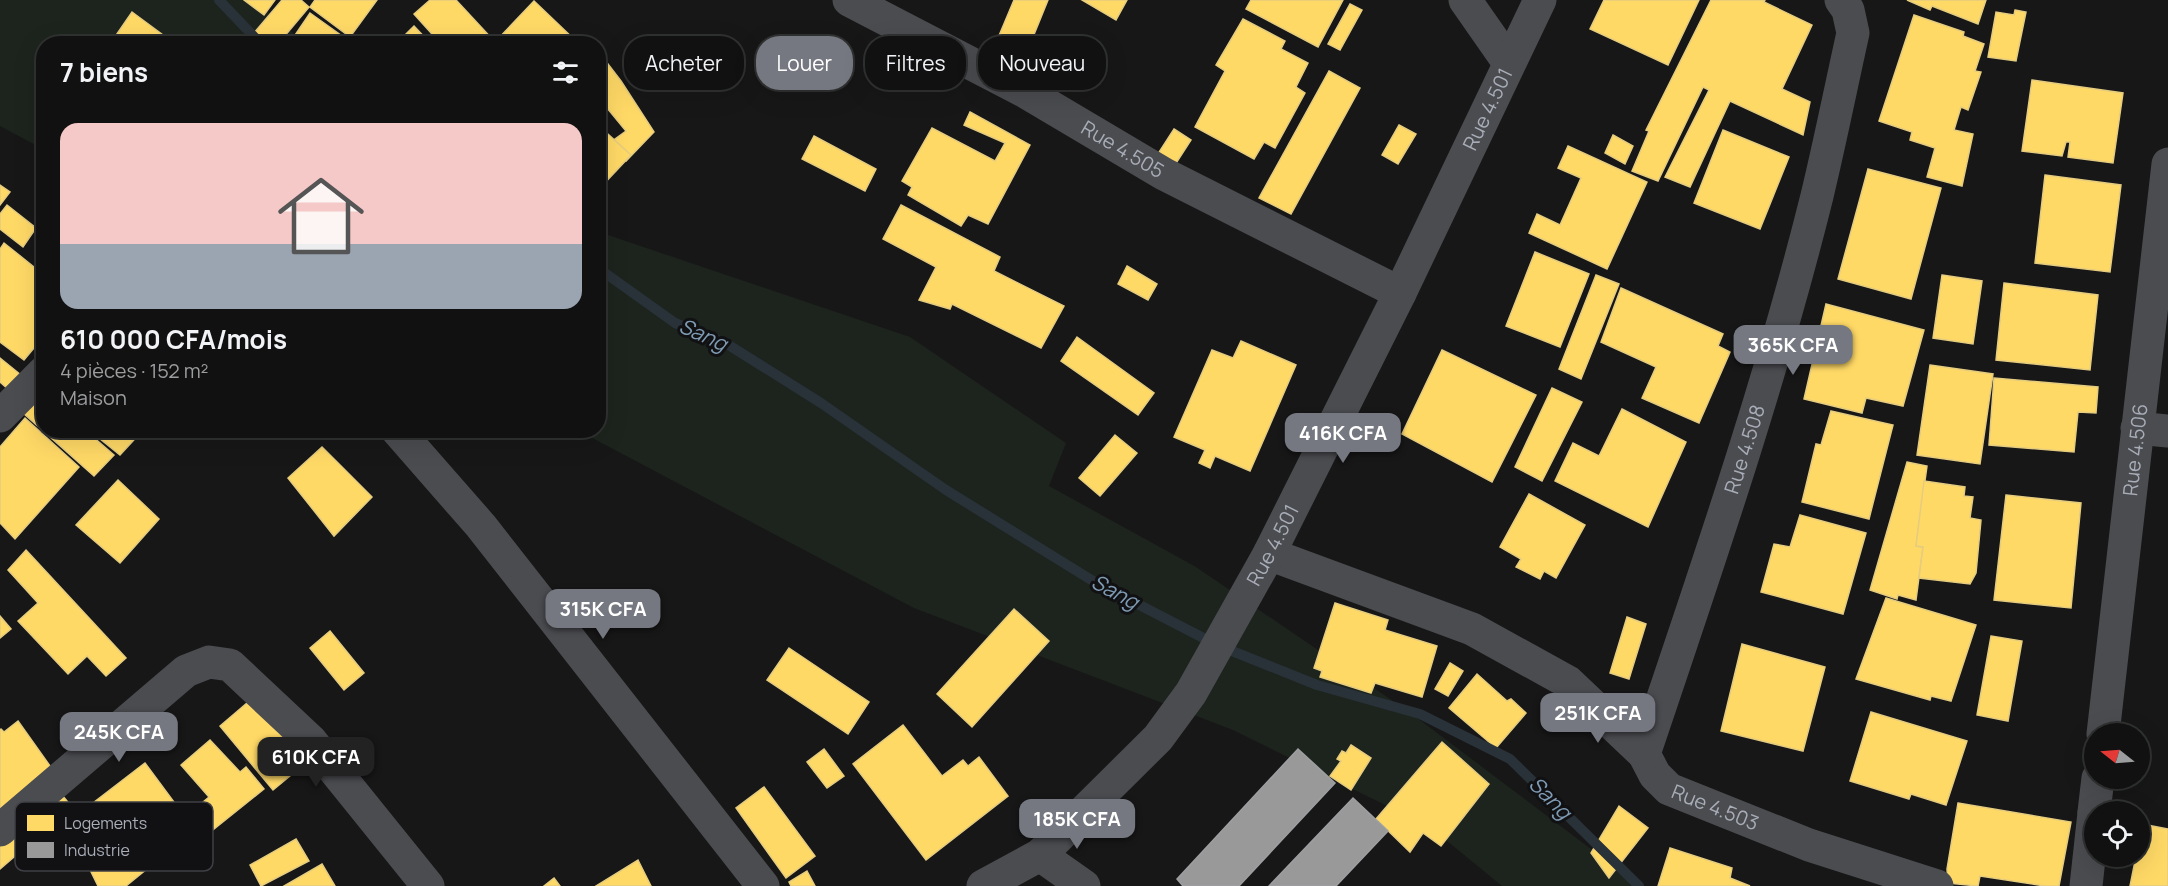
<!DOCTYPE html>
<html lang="fr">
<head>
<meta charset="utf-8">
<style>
	:root { --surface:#111; --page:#1e1f1f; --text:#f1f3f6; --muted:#9c9d9f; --line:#303131; --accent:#757880 }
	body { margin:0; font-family:Manrope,sans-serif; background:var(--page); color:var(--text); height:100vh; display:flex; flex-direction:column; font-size:22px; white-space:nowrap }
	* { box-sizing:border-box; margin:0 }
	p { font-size:20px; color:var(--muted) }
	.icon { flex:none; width:33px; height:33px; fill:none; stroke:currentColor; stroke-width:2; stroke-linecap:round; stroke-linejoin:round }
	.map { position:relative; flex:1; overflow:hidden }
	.side { position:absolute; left:36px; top:36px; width:570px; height:402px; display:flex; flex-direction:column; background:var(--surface); border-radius:24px; box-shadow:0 6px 24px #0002,0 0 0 2px var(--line) }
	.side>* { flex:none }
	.hud { position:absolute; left:624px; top:36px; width:570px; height:54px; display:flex; gap:12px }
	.needle { width:39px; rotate:287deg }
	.tools { position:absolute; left:2084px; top:723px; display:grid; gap:12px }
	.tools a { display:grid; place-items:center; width:66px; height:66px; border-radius:50%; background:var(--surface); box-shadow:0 6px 24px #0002,0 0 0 2px var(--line); font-size:30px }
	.price { position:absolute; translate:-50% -51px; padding:0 14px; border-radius:12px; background:var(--accent); color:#fff; font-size:20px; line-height:39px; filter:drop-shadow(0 2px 3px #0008) }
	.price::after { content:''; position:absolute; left:50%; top:36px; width:18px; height:14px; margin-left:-9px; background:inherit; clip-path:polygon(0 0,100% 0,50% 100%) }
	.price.active { background:#222; color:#fff }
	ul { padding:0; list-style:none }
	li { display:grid; align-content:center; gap:12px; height:318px; padding:0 24px }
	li+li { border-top:2px solid var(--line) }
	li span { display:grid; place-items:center; height:186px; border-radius:18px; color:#555 }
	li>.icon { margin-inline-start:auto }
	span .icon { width:108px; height:108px; fill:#fffc; stroke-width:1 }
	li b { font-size:26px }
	h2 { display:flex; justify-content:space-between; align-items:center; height:72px; padding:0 24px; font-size:26px }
	.tag { padding:0 21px; border-radius:24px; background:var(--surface); box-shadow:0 6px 24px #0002,0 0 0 2px var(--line); font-size:21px; line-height:54px }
	.tag.active { background:var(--accent); color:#fff }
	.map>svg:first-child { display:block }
	.green { fill:#1d241e }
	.homes { fill:#ffd966; stroke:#e5cc7f; stroke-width:1.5 }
	.industry { fill:#999; stroke:#9e9fa2; stroke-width:1.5 }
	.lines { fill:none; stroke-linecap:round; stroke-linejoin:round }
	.stream { stroke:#2a3239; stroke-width:10 }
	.minor { stroke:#4b4c50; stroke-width:33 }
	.labels { text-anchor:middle; stroke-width:6; stroke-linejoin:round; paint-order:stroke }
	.street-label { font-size:20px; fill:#a8adb8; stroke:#111113 }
	.water-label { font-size:21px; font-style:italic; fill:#7f9bb3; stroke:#111113 }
	.key { fill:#111113; stroke:#3e4045; stroke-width:1.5 }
	.key-label { font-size:16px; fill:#a8adb8 }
</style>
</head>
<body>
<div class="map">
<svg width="2168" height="886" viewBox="0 0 2168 886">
	<rect width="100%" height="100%" fill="#171717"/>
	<g class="green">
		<polygon points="0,0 254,0 305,43 44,44 43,149 0,126"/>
		<polygon points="599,232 910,337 1066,443 1049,486 1196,567 1412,714 1640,886 1502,886 1430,827 1233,730 914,608 579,431 598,430"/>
	</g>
	<g class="homes">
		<polygon points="244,0 275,0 264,15"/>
		<polygon points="282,0 301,0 309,7 278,44 266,44 254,33"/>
		<polygon points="315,0 377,0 350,37 310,7"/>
		<polygon points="430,0 456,0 495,42 534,1 576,41 574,44 441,44 414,14"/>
		<polygon points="1014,0 1048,0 1031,42 1038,45 1026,72 990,57"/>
		<polygon points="1082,0 1127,0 1116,20"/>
		<polygon points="1251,0 1343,0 1318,47 1246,9"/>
		<polygon points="1604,0 1699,0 1668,65 1590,29"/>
		<polygon points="1711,0 1765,0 1764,2 1812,25 1782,89 1810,102 1803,135 1730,101 1690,187 1665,177 1709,90 1703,87 1658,181 1632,171 1649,131 1646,130"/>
		<polygon points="1907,0 1986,0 1978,24 1932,6 1930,10"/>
		<polygon points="1350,4 1362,10 1340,50 1328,44"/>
		<polygon points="2015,10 2026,12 2016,61 1988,57 1996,12 2014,15"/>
		<polygon points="132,12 167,38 163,44 110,44"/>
		<polygon points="310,13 342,36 337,44 289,44"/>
		<polygon points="1914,15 1964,32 1963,36 1984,44 1975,71 1981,72 1968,110 1961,107 1954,130 1973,134 1962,186 1927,177 1935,148 1910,140 1912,132 1879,121"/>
		<polygon points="1243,19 1285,41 1281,49 1308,63 1296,87 1305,93 1275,148 1264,142 1254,159 1195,127 1225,71 1216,65"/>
		<polygon points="414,26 431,44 396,44"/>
		<polygon points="598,51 621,81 654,132 626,161 611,142 626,131 598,97"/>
		<polygon points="1329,71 1360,88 1291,214 1259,198"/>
		<polygon points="2032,80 2123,93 2113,163 2068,157 2070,142 2066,142 2062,156 2022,151"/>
		<polygon points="970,112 1030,145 988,224 968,215 961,226 908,195 912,187 902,181 932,128 995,161 1005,143 964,125"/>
		<polygon points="598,125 631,155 598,190"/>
		<polygon points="1399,125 1416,134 1398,164 1382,155"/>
		<polygon points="1174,129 1191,140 1171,171 1154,160"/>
		<polygon points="1723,130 1789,157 1760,229 1694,203"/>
		<polygon points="1613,135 1633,146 1625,164 1605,153"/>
		<polygon points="814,136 876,169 865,191 802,159"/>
		<polygon points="1568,146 1647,182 1607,269 1529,233 1537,214 1560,225 1581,178 1558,168"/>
		<polygon points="1868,169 1941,188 1911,299 1838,279"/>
		<polygon points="2045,175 2121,185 2110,272 2035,263"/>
		<polygon points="0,185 10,192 0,205"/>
		<polygon points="7,205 36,228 23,247 0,229 0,214"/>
		<polygon points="901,205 1000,257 994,271 1064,306 1041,348 952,304 950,309 919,300 936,267 883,239"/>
		<polygon points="4,243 44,275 44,336 24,360 0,342 0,249"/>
		<polygon points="1535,252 1589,274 1560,347 1506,326"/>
		<polygon points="1127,266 1157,284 1148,300 1118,284"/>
		<polygon points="1596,275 1619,284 1581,379 1559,369"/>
		<polygon points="1942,275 1982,281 1973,344 1933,338"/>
		<polygon points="2004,283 2098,295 2090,370 1996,360"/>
		<polygon points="1621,288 1723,334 1718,346 1730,352 1699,423 1642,398 1656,367 1601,342"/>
		<polygon points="1826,304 1924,330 1903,406 1866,398 1862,413 1804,399"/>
		<polygon points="1077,337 1154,393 1138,415 1061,361"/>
		<polygon points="1241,341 1296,365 1250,471 1215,456 1210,468 1199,463 1205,450 1174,437 1212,350 1233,358"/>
		<polygon points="1442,350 1536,395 1492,482 1402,434"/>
		<polygon points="0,358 21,375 9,390 0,382"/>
		<polygon points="1930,365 1993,374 1980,464 1917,455"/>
		<polygon points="1994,378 2098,387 2096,413 2078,412 2074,452 1989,445"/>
		<polygon points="1552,388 1582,402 1542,481 1515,467"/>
		<polygon points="44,396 44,430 85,430 114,455 94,476 22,412"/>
		<polygon points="1622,409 1686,442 1648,527 1555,481 1573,443 1599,456"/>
		<polygon points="1831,411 1893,425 1869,519 1802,502 1816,444 1821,445"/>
		<polygon points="25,418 79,467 15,539 0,523 0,447"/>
		<polygon points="89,430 143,430 120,455"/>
		<polygon points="1115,435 1137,453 1100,496 1079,478"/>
		<polygon points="322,447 372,497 334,536 288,478"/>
		<polygon points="1907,462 1927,466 1916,546 1923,547 1916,600 1898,595 1897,599 1870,590"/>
		<polygon points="118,480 159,519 120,563 76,525"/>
		<polygon points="1924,481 1965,487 1964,496 1973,497 1970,518 1981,520 1976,573 1970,584 1919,578 1923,547 1916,546"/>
		<polygon points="1529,494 1585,525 1556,578 1544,571 1540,579 1516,567 1521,559 1500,547"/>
		<polygon points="2006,495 2081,503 2071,608 1994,600"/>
		<polygon points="1800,515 1866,533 1843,614 1761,592 1774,544 1790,547"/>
		<polygon points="26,550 126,658 106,676 87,656 68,674 18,621 38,603 8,570"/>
		<polygon points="1886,598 1976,625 1951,701 1931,696 1930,700 1856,679"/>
		<polygon points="1335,603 1388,620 1385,630 1437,646 1422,697 1375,683 1371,693 1320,677 1322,671 1314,668"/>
		<polygon points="1014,609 1049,641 972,727 937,694"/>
		<polygon points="0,616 11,629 0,638"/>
		<polygon points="1627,617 1646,624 1629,679 1610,673"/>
		<polygon points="330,631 364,673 344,690 310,648"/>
		<polygon points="1991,636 2022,641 2008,721 1977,715"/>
		<polygon points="1742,644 1825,667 1803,751 1721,731"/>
		<polygon points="789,648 869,702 848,734 767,680"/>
		<polygon points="1450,663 1463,671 1448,696 1435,689"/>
		<polygon points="1477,674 1507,701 1511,699 1526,713 1496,748 1449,708"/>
		<polygon points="254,697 308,761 273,790 220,726"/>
		<polygon points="1871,712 1967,741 1946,805 1911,794 1909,799 1850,781"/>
		<polygon points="18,721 55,773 0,821 0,730 1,729 4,732"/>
		<polygon points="903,725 942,776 963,760 968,766 979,757 1008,796 926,860 853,764"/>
		<polygon points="210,740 240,772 246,767 264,789 199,841 190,834 126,886 98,886 67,823 145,763 185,817 209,797 181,765"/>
		<polygon points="1442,742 1489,784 1441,846 1423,833 1410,852 1376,819"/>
		<polygon points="1351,745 1371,758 1351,790 1330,776 1341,761 1337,759 1342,751 1346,753"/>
		<polygon points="824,749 844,776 827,788 807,762"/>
		<polygon points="764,787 815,856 786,878 736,808"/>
		<polygon points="56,788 72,807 0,869 0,836"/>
		<polygon points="1958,803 2071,822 2059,886 2045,886 1980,876 1978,886 1948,883 1947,869"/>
		<polygon points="1619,806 1648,828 1609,878 1591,853"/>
		<polygon points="2142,824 2168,829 2168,886 2130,886 2136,856 2139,856 2139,840"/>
		<polygon points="296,839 309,861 261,886 250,865"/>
		<polygon points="1670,848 1732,868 1730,878 1750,886 1658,886"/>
		<polygon points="638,860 651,886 596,886"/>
		<polygon points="322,864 335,886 284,886"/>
		<polygon points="807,871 815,886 791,886 789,882"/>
		<polygon points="554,878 560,886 544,886"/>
	</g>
	<g class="industry">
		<polygon points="1298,749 1335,783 1239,886 1183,886 1177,879"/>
		<polygon points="1353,798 1388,831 1336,886 1269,886"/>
	</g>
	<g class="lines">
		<g class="stream">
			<polyline points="219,0 261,44"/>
			<polyline points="598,268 675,323 727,344 821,403 946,490 1093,581 1217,645 1317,685 1420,714 1510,759 1639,886"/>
		</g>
		<g class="minor">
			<path id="s1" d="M849,0L1024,91L1164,174L1400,293"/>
			<polyline points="1465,0 1509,63"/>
			<polyline points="0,416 44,372"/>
			<polyline points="2137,428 2168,431"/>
			<polyline points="397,430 481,526 763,886"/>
			<path id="s2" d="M1269,554L1472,629L1568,682L1644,754L1655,775L1669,789L1809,845L1937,886"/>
			<path id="s3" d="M2103,734L2168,164"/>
			<path id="s4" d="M1644,754C1706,570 1770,385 1817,196C1830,142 1841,87 1853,33L1848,10L1841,0"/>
			<polyline points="2094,812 2098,778"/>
			<polyline points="0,830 186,671 209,662 230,665 311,741 428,886"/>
			<polyline points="1040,855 1084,886"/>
			<path id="s5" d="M983,886L1040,855L1158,738L1191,693L1269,554L1400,293L1540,0"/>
			<polyline points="2086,886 2094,813"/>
		</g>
	</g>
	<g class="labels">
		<g class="street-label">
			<text dy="7" stroke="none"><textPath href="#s5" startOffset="942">Rue 4.501</textPath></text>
			<text dy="7" stroke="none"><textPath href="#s1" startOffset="312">Rue 4.505</textPath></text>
			<text dy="7" stroke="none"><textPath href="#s4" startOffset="321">Rue 4.508</textPath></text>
			<text dy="7" stroke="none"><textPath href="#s3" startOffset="286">Rue 4.506</textPath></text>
			<text dy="7" stroke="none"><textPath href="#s5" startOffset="456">Rue 4.501</textPath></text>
			<text dy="7" stroke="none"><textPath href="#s2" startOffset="524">Rue 4.503</textPath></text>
		</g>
		<g class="water-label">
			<text transform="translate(703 335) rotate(24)" y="7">Sang</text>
			<text transform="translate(1115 592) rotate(28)" y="7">Sang</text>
			<text transform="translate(1550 798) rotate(45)" y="7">Sang</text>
		</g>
	</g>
	<rect x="15" y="802" width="198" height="69" rx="9" class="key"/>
	<rect x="27" y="815" width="27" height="16" fill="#ffd966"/>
	<rect x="27" y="842" width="27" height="16" fill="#999"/>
	<g class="key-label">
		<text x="64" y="829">Logements</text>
		<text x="64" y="856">Industrie</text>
	</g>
</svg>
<div class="tools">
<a><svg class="needle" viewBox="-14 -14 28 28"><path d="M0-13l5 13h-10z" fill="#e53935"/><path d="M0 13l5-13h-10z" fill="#9c9d9f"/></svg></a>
<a><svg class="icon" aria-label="locate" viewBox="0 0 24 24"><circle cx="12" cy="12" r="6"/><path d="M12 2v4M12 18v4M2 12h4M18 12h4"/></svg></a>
</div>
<b class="price" style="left:1793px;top:376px">365K CFA</b>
<b class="price" style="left:1343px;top:464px">416K CFA</b>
<b class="price" style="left:603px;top:640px">315K CFA</b>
<b class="price" style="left:1598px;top:744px">251K CFA</b>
<b class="price" style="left:119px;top:763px">245K CFA</b>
<b class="price active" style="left:316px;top:788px">610K CFA</b>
<b class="price" style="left:1077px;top:850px">185K CFA</b>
<div class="hud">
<a class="tag">Acheter</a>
<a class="tag active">Louer</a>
<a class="tag">Filtres</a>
<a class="tag">Nouveau</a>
</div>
<section class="side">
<h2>7 biens<svg class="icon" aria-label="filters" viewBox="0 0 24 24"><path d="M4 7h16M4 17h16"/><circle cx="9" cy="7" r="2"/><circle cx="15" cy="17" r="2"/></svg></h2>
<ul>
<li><span style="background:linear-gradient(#f6c9c9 65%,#9aa5b1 0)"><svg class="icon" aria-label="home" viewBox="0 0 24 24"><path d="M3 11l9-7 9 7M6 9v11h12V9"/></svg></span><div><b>610 000 CFA/mois</b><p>4 pièces · 152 m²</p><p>Maison</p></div></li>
</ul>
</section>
</div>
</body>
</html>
